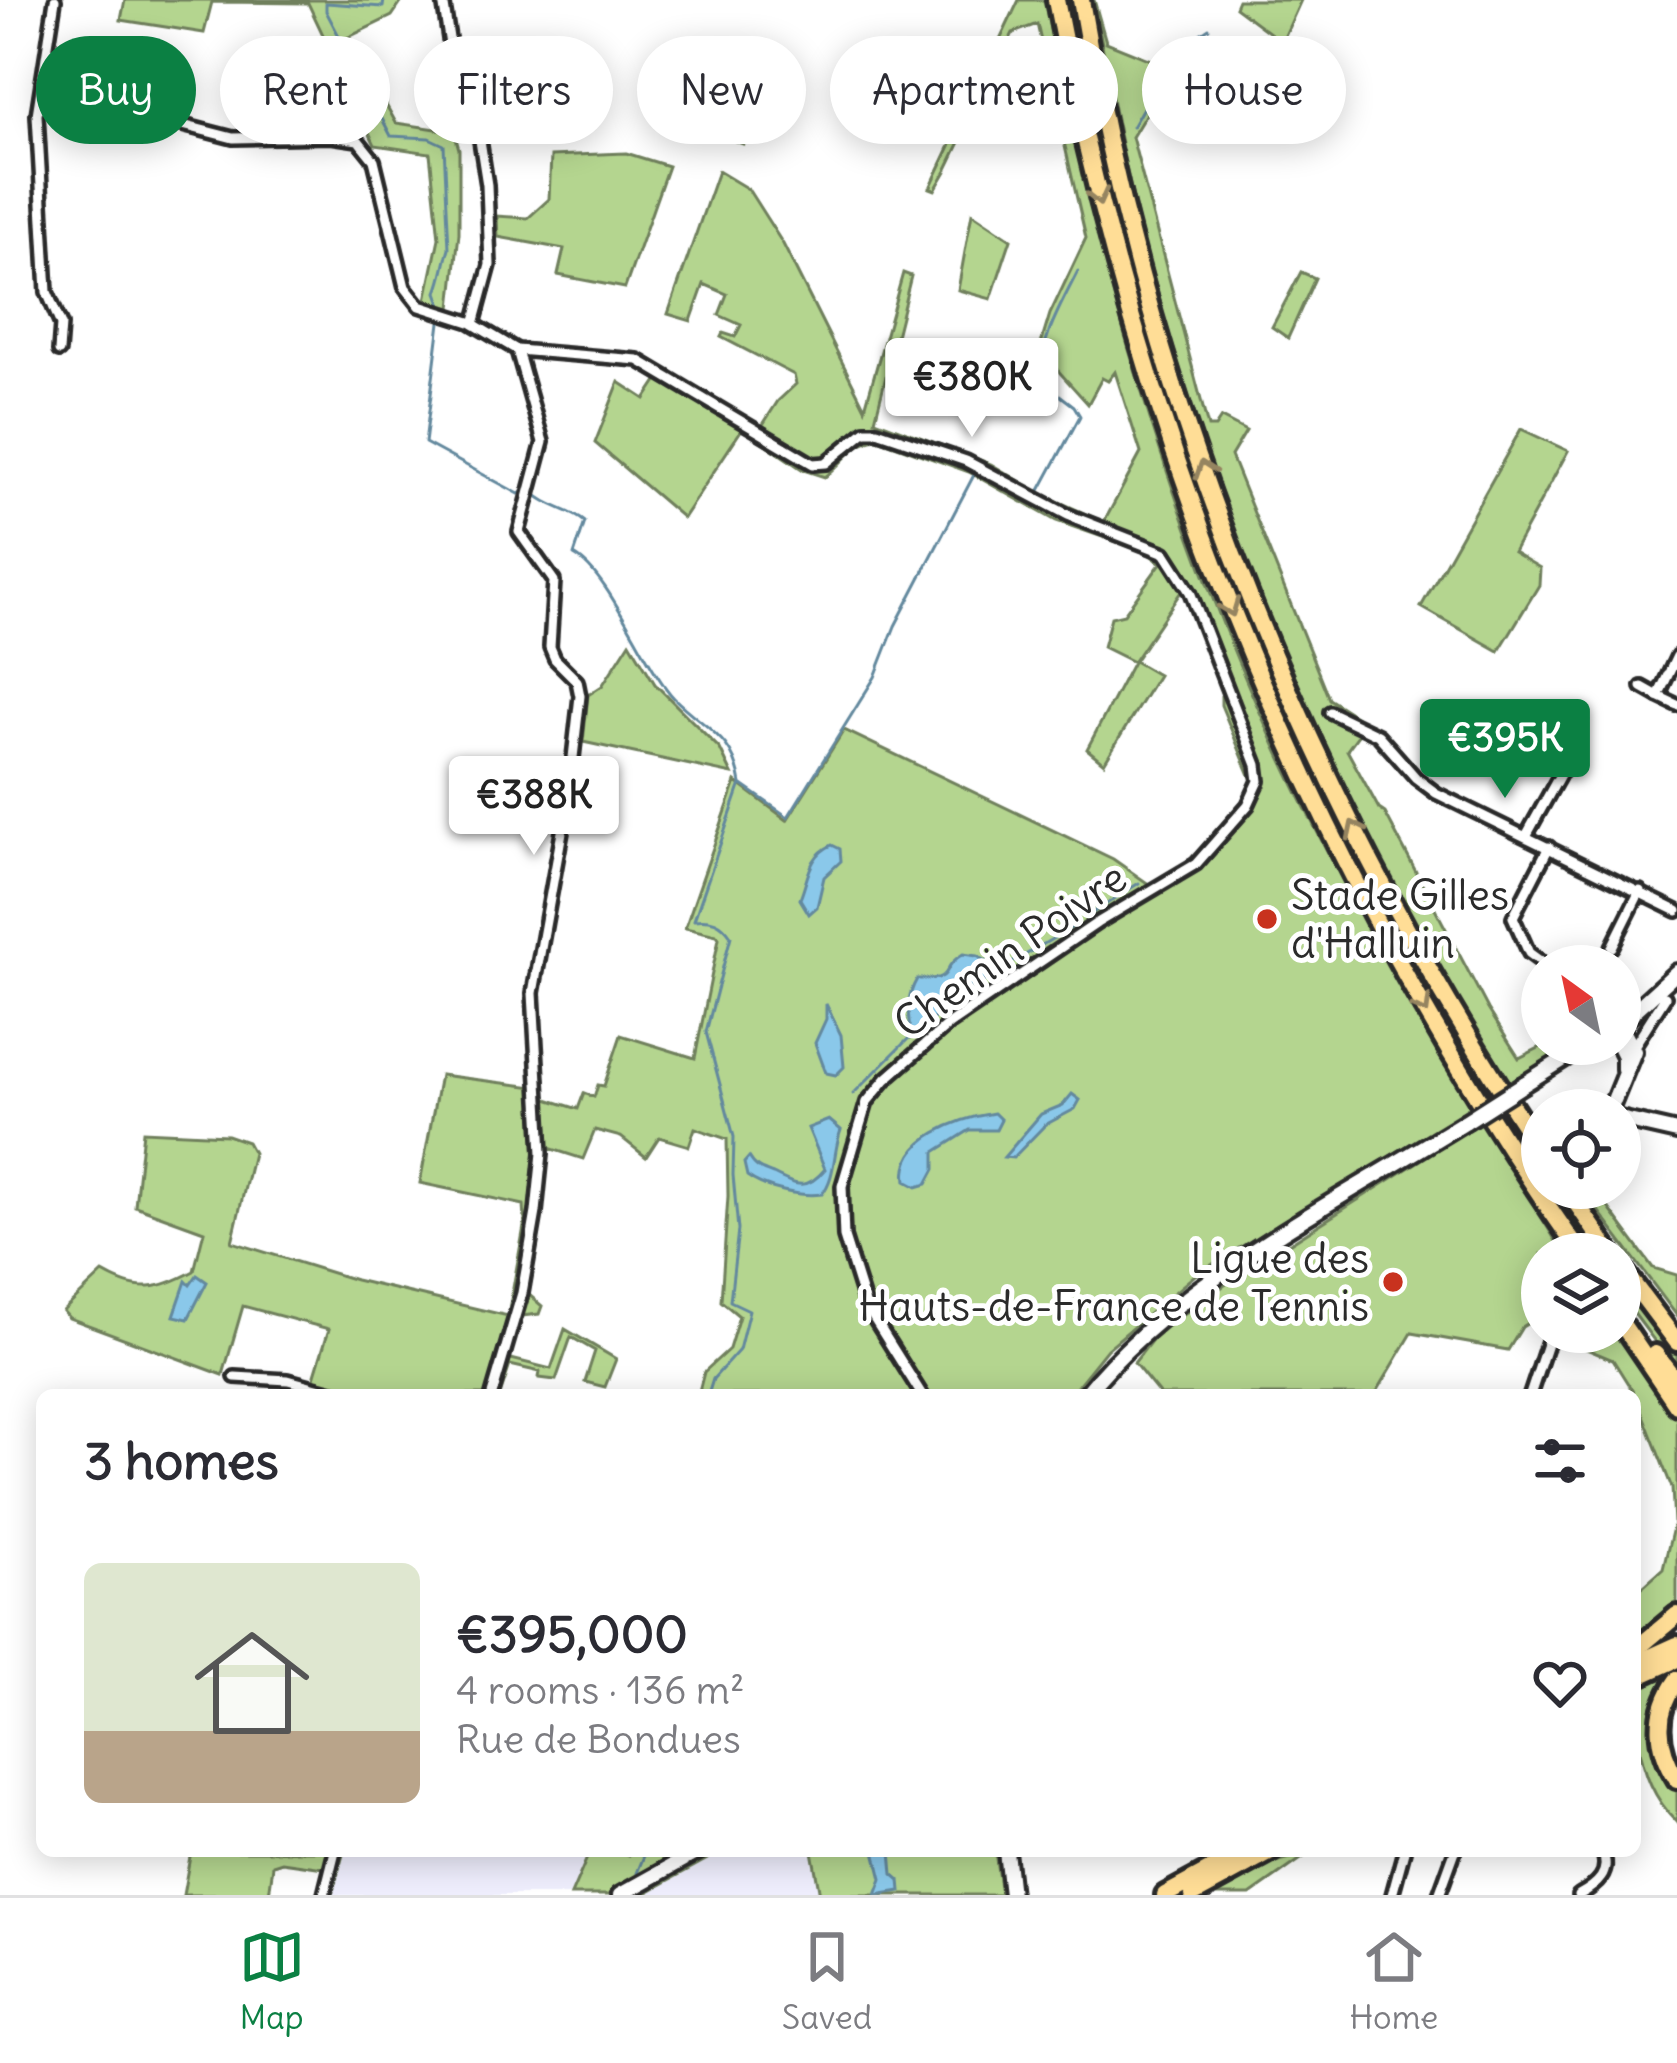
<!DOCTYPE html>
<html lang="en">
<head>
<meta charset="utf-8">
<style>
	:root { --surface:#fff; --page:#f7f7f7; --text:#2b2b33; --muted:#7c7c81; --line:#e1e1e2; --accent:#0b8043 }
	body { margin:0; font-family:Delius,sans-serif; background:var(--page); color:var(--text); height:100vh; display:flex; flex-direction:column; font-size:45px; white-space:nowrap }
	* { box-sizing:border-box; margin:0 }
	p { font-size:39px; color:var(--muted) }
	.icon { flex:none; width:66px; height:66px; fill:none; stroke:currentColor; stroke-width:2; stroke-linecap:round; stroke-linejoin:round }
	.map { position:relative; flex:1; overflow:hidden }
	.panel { position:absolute; left:36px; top:1389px; width:1605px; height:468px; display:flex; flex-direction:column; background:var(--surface); border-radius:18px; box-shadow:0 6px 30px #0003 }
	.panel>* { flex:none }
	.guide { position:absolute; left:36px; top:36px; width:1605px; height:108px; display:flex; gap:24px }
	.needle { width:78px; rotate:327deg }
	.controls { position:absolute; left:1521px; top:945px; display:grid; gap:24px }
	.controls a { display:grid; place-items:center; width:120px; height:120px; border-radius:50%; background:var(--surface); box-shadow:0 6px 30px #0003; font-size:60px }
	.price { position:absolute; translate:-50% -102px; padding:0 27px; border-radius:12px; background:#fff; color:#222; font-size:39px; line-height:78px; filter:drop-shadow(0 3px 6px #0008) }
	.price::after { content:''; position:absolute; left:50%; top:72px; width:36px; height:27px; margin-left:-18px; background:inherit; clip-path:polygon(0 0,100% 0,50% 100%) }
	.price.selected { background:var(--accent); color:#fff }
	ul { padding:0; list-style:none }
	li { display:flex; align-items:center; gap:36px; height:300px; padding:0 48px }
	li span { display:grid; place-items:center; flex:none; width:336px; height:240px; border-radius:18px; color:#555 }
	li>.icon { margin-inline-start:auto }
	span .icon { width:144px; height:144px; fill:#fffc; stroke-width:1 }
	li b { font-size:51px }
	h2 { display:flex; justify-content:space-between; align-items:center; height:144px; padding:0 48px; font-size:51px }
	.chip { padding:0 42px; border-radius:54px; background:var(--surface); box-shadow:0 6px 30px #0003; font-size:42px; line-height:108px }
	.chip.selected { background:var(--accent); color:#fff }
	.menu { display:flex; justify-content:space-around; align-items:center; height:168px; border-top:3px solid var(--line); background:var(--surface); font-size:33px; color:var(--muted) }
	.menu a { display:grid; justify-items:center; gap:6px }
	.menu .selected { color:var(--accent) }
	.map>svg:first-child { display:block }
	.built { fill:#eeedfc }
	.green { fill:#b4d58f; stroke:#70805d; stroke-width:3 }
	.water { fill:#8ac8ea; stroke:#64899e; stroke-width:3 }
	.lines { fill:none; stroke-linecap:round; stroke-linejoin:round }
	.stream { stroke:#64899e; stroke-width:3 }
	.street-casing { stroke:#2b2b2b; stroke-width:18 }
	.secondary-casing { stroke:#2b2b2b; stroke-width:22 }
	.highway-casing { stroke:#2b2b2b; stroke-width:26 }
	.street { stroke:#fff; stroke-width:9 }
	.secondary { stroke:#fff; stroke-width:14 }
	.highway { stroke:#ffdd96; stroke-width:16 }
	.secondary-bridge-casing { stroke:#2b2b2b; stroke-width:22; stroke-linecap:butt }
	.secondary-bridge { stroke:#fff; stroke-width:14 }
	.oneway { stroke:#958460 }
	.poi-dot { fill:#c8321e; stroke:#fff; stroke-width:4.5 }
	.labels { text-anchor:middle; stroke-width:10; stroke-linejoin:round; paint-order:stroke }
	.poi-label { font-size:42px; fill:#2b2b2b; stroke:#fff; text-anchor:start }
	.street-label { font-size:42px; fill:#2b2b2b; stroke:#fff }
</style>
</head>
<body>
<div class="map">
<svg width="1677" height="1895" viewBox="0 0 1677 1895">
	<rect width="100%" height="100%" fill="#fff"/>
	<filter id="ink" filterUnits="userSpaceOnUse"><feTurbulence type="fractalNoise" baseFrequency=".00833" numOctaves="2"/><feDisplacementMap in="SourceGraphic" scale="24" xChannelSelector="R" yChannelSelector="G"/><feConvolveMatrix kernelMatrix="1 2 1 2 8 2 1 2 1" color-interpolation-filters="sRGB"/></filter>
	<g filter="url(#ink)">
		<g class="built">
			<polygon points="344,1851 590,1851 571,1895 332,1895"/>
			<polygon points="722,1851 812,1851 821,1895 642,1895"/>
		</g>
		<g class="green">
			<polygon points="125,0 403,0 392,16 349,37 396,123 443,130 455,135 459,149 459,233 451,308 426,300 439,238 430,153 375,145 308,3 212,2 204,33 121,20"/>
			<path d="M1019,0H1044C1096,258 1168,516 1279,754C1336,876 1404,991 1472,1106L1195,1275L1107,1349L1070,1395H927L919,1377L867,1297L840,1210L836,1208L844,1255L858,1304L918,1395H698L704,1372L729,1349L739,1316L721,1301L728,1196L727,1139L695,1128L689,1146L659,1137L646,1157L621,1137L595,1130L583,1159L549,1148L528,1294L542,1306L539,1314L522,1316L507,1358L551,1369L565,1329L616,1359L605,1387L585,1382L595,1351L571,1337L556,1380L539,1378L540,1372L510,1365L500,1395H322L310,1391L329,1329L243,1306L223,1375L69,1318L63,1311L103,1273C139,1294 159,1290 194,1271L204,1231L135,1206L143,1131L227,1135L247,1142L253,1153L232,1242L355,1280L508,1316L525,1221L524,1205L420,1183L440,1075L543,1088L547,1099L578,1109L584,1093L594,1097L598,1085L604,1086L621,1035L695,1058L719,938L717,935L685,928L736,782L787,820L844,730L1113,859L1153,887C1196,859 1232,829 1252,780L1221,705V696L1233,690L1189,580L1134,661L1158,675L1104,763L1087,749L1133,662L1103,647L1111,617L1124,614L1161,563L1146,552L1056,521L969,472L878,439C853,441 844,463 825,477L803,470L755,437L778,401L796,384L794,375L721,337L723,333L735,337L741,325L719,315L727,294L704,284L691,321L668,314L718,171L748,189L783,244L865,408L903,273L911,276L875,420L991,464L1040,493L1104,522L1141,453L1115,372L1108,381L1102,378L1088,404L1053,365L1037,357L1050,314L1086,238L1037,24L1013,33L946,171L935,190L930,188Z"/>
			<path d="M1094,0L1106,42L1173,69L1132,137L1208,427H1215L1221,418L1246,431L1231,456L1329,699L1357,717L1361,731L1347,750L1379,809L1385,813L1488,1009L1519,1058L1547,1044H1573L1510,1084C1349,827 1223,544 1146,251C1124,168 1109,84 1094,0Z"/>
			<polygon points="1238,0 1301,0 1282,42 1235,7"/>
			<polygon points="705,83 757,104 743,144 684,121"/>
			<polygon points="626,153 668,166 625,288 558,275 564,249 498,237 497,216 528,218 549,199 551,156"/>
			<polygon points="972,213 1011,239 991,299 958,290"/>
			<polygon points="1301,272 1315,278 1288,338 1272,327"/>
			<polygon points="659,378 742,429 683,518 595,443 619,382 645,399"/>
			<polygon points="1521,429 1568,451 1513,552 1540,568 1539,585 1499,651 1421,607"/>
			<polygon points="630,642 655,684 720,749 732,774 583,742 588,695 602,686"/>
			<polygon points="1347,824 1491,1085 1542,1164 1542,1184 1458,1057 1336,830"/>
			<polygon points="1482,1121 1564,1254 1542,1254 1542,1324 1532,1321 1522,1327 1508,1350 1412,1333 1375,1395 1160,1395 1134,1363 1158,1332 1232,1280"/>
			<polygon points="1545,1188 1557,1188 1604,1254 1590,1254"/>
			<polygon points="1581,1188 1594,1188 1653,1268 1677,1275 1677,1316"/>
			<polygon points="1620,1277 1677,1353 1677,1371 1620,1295"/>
			<polygon points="1557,1332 1620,1332 1677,1420 1677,1605 1660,1624 1635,1641 1635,1594 1663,1569 1674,1523 1672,1488 1635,1395 1613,1360 1555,1336"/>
			<path d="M1676,1670C1632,1727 1665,1740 1677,1793C1677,1802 1677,1813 1677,1822C1653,1798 1644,1773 1638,1740H1635V1689Z"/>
			<polygon points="191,1851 344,1851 332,1895 320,1895 324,1868 282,1862 273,1865 269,1895 183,1895"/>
			<polygon points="590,1851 621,1851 629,1855 632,1851 722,1851 642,1895 571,1895"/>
			<polygon points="812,1851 995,1851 1001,1895 820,1895"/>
			<polygon points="1311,1852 1250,1895 1212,1895 1276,1862"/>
		</g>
		<g class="water">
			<path d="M832,845L840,849L841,861L824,877L817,907L809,914L800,899C809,877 808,856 832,845Z"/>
			<path d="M963,954L977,956L1000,970L977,987L950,991L940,1013L911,1038C908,1018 905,999 917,979C960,980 936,970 963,954Z"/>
			<polygon points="826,1004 841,1035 844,1067 836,1075 826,1073 815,1043 826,1019"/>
			<polygon points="1072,1094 1080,1100 1075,1109 1045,1125 1013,1158 1004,1157 1041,1114 1063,1105"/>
			<path d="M994,1113L1001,1120L996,1130H970L935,1152V1169L927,1184L917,1187L906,1181C899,1138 961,1118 994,1113Z"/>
			<path d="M829,1120L841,1130C833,1151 836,1177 822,1194C800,1197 765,1189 747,1176L744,1163L749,1157C756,1169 761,1169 773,1174C796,1185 806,1192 825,1169L808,1128Z"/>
			<polygon points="197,1275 207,1282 188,1319 174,1316 186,1281 190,1285"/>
			<polygon points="875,1851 891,1851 893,1874 900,1880 901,1891 876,1895 882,1879"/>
		</g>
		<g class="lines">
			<g class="stream">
				<path d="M384,0L383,7L326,3V11L391,136L429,138L444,145L449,248C444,264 443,278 437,292L442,306"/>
				<path d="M1132,127C1153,91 1172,50 1209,28"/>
				<polyline points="440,322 425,443 519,494 527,489"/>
				<path d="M535,494C548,507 570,509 585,522L574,555C610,574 645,668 675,699C705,729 734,736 741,784L694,920C711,918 721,921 731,936L706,1032L734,1137L733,1175L738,1230L730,1301L749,1310L739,1350L713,1379L708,1395"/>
				<path d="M1038,494L1080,416L1074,406L1040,380C1039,342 1061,305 1078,271"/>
				<polyline points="742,785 788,817 875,677 895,626 975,473"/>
				<polyline points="1086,917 1139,883"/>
				<polyline points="1000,970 1074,926"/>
				<polyline points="853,1094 910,1037"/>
				<polyline points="637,1873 646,1851"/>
			</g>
			<defs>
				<g id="street">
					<polyline points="55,0 37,115 47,292 61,325 59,351"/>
					<polyline points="443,0 453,64 479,134 487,185 490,265 474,324"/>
					<polyline points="43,89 233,138 331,136 358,140 374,160 405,287 420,306 470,322 517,350 638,360 813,464 826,463 865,431 877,431 966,461 1068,515 1165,553 1190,592 1257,765 1259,781 1248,805 1196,864 1097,923 949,1024 886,1079 867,1102 842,1186 844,1237 865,1304 922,1395"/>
					<polyline points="1642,687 1658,696 1677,656"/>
					<polyline points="1658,696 1677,705"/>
					<polyline points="1330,712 1378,735 1416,778 1436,793 1677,911"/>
					<polyline points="1526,836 1562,771 1566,744 1581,719"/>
					<polyline points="1612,947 1640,891"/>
					<polyline points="1547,966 1529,953 1513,917 1549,847"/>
					<polyline points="1634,1046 1665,997"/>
					<polyline points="235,1377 288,1380 343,1395"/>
					<polyline points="492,1395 522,1293 536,1212 542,1153 533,993 569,793 580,696 577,681 555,659 550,647 554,581 519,532 543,442 517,350"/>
					<polyline points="1530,1395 1551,1332"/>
					<polyline points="324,1895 335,1851"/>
					<polyline points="1392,1895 1404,1851"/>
					<polyline points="1439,1895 1455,1851"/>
					<path d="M1579,1895C1597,1885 1612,1873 1602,1851"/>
				</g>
				<g id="secondary">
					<polyline points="1620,1024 1677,972"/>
					<polyline points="1618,1044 1624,1056 1624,1069"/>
					<polyline points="1524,1084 1588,1044"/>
					<polyline points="1610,1110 1634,1051 1620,1025"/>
					<polyline points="1620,1119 1677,1132"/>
					<path d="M1085,1395C1176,1281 1343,1198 1466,1121"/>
					<polyline points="1006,1851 1011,1895"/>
					<polyline points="620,1895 699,1851"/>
				</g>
				<g id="highway">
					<path d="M1056,0C1141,452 1316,878 1581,1254"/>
					<path d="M1081,0C1148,408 1313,809 1542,1152"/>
					<polyline points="1566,1188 1611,1254"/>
					<polyline points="1620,1266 1677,1342"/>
					<polyline points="1620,1321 1677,1405"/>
					<polyline points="1655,1354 1677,1382"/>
					<polyline points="1635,1650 1677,1615"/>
					<polyline points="1635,1664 1677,1645"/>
					<polyline points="1635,1678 1677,1659"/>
					<path d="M1677,1680C1654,1712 1656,1746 1677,1779"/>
					<polyline points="1165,1895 1246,1851"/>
					<polyline points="1192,1895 1273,1851"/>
				</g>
			</defs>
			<use href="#street" class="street-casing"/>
			<use href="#secondary" class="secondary-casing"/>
			<use href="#highway" class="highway-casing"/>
			<use href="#street" class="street"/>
			<use href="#secondary" class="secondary"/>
			<use href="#highway" class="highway"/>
			<defs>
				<polyline id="secondary-bridge" points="1466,1121 1524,1084"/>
			</defs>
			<use href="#secondary-bridge" class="secondary-bridge-casing"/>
			<use href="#secondary-bridge" class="secondary-bridge"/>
		</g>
		<defs><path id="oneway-chevron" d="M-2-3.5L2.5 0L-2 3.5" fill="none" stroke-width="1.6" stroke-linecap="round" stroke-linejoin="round" transform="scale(3)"/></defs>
		<g class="oneway">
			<use href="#oneway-chevron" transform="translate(1098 197) rotate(76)"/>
			<use href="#oneway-chevron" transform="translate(1204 469) rotate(-109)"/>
			<use href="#oneway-chevron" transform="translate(1230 608) rotate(69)"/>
			<use href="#oneway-chevron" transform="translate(1355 829) rotate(-116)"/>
			<use href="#oneway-chevron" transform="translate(1423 1006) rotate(60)"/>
		</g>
	</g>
	<g class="poi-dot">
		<circle cx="1267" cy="919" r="12"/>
		<circle cx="1393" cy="1282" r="12"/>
	</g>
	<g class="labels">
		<g class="poi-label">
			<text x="1291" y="910">Stade Gilles<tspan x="1291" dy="48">d'Halluin</tspan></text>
			<text x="1369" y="1273" text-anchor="end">Ligue des<tspan x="1369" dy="48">Hauts-de-France de Tennis</tspan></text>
		</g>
		<g class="street-label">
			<text transform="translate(1010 950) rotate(-35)" y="15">Chemin Poivre</text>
		</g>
	</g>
</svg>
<div class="controls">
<a><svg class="needle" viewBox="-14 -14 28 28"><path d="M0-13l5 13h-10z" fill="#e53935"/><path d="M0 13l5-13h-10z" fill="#7c7c81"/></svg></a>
<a><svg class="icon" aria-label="locate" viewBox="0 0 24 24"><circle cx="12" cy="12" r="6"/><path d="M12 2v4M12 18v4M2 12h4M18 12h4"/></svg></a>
<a><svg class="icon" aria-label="layers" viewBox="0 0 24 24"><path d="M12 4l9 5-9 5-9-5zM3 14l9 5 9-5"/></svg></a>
</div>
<b class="price" style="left:972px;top:440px">€380K</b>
<b class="price selected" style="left:1505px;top:801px">€395K</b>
<b class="price" style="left:534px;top:858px">€388K</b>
<div class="guide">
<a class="chip selected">Buy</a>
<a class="chip">Rent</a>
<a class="chip">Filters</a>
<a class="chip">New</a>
<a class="chip">Apartment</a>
<a class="chip">House</a>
</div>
<section class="panel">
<h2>3 homes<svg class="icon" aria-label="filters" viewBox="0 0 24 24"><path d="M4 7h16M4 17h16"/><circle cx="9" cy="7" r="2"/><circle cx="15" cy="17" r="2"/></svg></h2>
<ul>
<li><span style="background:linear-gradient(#dfe7d0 70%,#b9a48a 0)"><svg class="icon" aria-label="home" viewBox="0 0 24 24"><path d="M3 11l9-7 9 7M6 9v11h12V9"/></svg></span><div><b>€395,000</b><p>4 rooms · 136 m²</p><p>Rue de Bondues</p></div><svg class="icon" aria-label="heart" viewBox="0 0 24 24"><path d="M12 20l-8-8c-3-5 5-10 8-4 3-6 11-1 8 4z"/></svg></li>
</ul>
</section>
</div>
<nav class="menu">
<a class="selected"><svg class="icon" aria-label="map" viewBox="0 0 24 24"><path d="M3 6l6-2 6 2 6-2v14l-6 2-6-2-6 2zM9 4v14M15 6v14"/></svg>Map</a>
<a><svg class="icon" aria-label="saved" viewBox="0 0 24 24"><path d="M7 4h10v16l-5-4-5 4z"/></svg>Saved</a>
<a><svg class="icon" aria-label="home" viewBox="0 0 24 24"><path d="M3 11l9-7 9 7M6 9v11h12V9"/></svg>Home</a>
</nav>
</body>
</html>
